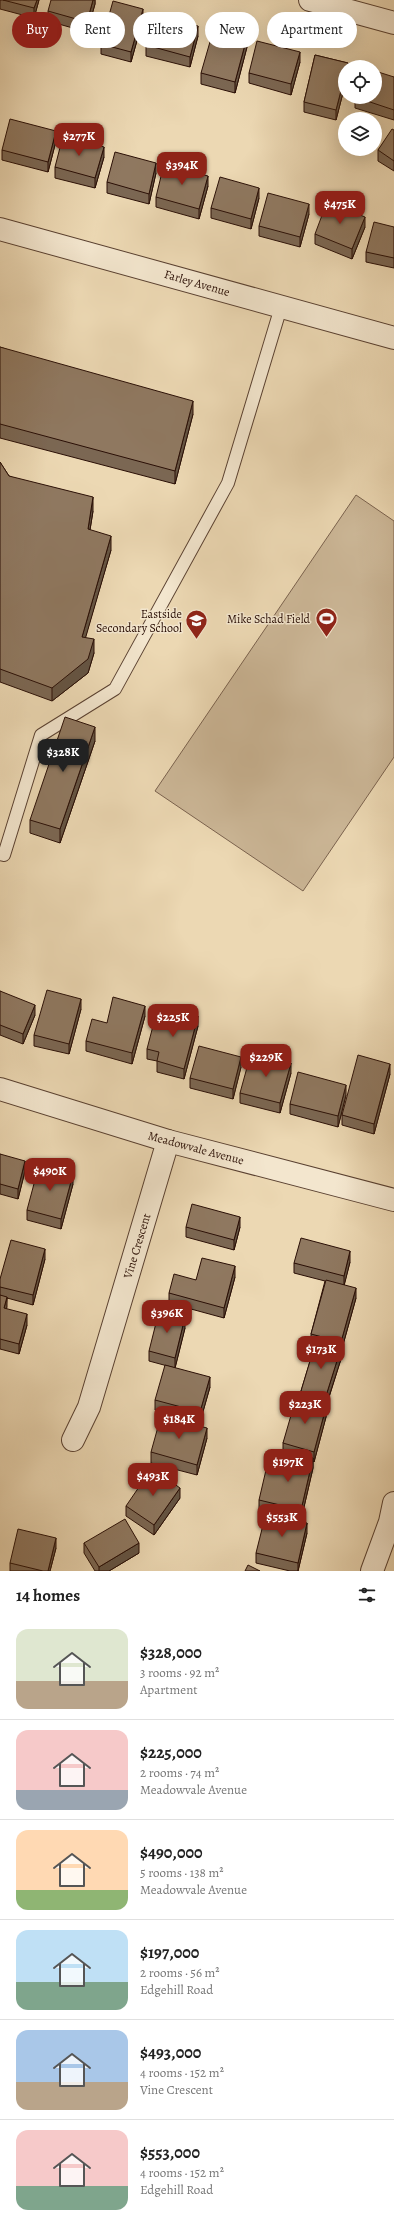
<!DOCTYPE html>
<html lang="en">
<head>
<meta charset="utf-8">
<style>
	:root { --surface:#fff; --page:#f2f2f2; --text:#222; --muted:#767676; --line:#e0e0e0; --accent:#8f2418 }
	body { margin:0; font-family:Alegreya,serif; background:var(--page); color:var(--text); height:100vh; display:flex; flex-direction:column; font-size:15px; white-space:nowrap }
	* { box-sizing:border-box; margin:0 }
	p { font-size:13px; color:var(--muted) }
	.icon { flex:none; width:22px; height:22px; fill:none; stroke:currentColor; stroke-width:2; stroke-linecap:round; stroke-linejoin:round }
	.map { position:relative; height:1571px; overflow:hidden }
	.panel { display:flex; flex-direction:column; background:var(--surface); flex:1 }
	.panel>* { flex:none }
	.guide { position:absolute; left:12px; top:12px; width:370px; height:36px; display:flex; gap:8px }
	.controls { position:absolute; left:338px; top:60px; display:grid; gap:8px }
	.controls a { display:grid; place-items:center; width:44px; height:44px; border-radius:50%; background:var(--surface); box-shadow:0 4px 16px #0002; font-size:20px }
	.price { position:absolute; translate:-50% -34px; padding:0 9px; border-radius:8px; background:var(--accent); color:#fff; font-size:13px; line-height:26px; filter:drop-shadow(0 1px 2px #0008) }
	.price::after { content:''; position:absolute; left:50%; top:24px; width:12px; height:9px; margin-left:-6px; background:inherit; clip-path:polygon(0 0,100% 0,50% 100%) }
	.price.on { background:#222; color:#fff }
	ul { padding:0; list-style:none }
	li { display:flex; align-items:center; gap:12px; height:100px; padding:0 16px }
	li+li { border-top:1px solid var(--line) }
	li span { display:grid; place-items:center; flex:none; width:112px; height:80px; border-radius:12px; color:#555 }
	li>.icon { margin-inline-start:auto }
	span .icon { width:48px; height:48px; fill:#fffc; stroke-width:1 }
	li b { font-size:17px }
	h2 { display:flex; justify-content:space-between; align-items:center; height:48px; padding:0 16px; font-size:17px }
	.tag { padding:0 14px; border-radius:18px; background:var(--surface); box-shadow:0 4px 16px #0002; font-size:14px; line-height:36px }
	.tag.on { background:var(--accent); color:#fff }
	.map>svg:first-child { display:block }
	.green { fill:#cbb696; stroke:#7a624e }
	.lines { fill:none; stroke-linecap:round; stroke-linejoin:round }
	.service-casing { stroke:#5a4131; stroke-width:14 }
	.minor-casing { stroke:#5a4131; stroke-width:24 }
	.tertiary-casing { stroke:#5a4131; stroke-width:24 }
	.service { stroke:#f3e6ce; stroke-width:12 }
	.minor { stroke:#f3e6ce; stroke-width:22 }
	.tertiary { stroke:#f3e6ce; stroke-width:22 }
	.wall { fill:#7b6753; stroke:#2a0f06 }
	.shaded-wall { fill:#645443; stroke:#2a0f06 }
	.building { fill:#8f7860; stroke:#2a0f06 }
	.labels { text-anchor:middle; stroke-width:3; stroke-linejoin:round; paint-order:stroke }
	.street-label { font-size:12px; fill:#2a0f06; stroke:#f3e6ce }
	.poi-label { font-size:12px; fill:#2a0f06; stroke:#f3e6ce; text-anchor:end }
</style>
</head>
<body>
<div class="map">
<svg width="394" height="1571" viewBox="0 0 394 1571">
	<rect width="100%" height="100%" fill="#ecd8b3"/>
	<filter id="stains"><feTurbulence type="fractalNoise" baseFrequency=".005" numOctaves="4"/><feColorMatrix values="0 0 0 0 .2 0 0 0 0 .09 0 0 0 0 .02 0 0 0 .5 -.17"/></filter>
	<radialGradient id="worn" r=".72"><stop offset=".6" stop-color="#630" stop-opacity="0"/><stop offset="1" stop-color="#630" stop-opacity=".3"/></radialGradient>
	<polygon class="green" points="356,495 394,521 394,757 303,891 155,791"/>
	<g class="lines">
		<defs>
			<polyline id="service" points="0,854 4,855 41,735 115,689 228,483 281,307"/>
			<g id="minor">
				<polyline points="310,0 394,23"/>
				<polyline points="0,1089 168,1141 394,1200"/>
				<polyline points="73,1440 89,1407 168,1141"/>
				<polyline points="372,1571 390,1522 394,1503"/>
			</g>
			<polyline id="tertiary" points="0,229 394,338"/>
		</defs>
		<use href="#service" class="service-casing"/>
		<use href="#minor" class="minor-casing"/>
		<use href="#tertiary" class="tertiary-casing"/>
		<use href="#service" class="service"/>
		<use href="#minor" class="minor"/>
		<use href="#tertiary" class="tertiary"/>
	</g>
	<g class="wall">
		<polygon points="0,0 39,0 34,18 0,9"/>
		<polygon points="95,0 95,4 87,32 48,21 48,11"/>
		<polygon points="143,19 131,62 101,54 101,44"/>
		<polygon points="198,36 190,67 146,56 146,45"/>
		<polygon points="247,47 235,93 201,84 201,73"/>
		<polygon points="315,55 348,63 348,67 345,67 345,85 336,120 304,112 304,102"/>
		<polygon points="300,62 291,95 249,83 249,73"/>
		<polygon points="394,77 394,120 355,108 355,97"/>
		<polygon points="394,130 394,171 378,161 378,150"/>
		<polygon points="56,141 48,172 2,160 2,150"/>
		<polygon points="104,157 95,188 55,178 55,167"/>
		<polygon points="156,173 149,204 107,193 107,182"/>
		<polygon points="208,186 199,219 156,207 156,197"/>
		<polygon points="259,198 251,229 211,218 211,208"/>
		<polygon points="309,214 300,247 259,236 259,226"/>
		<polygon points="365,227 352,259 315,244 315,234"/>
		<polygon points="394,227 394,268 366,262 366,252"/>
		<polygon points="0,347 193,414 175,484 0,438"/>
		<polygon points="0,462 9,476 93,511 90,530 111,550 85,638 94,653 88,673 52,701 0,682"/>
		<polygon points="95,741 60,843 30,833 30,820"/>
		<polygon points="0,991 35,1015 23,1044 0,1035"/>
		<polygon points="81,1009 69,1054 34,1046 34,1035"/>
		<polygon points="145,1016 132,1064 86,1051 86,1041 107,1023"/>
		<polygon points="166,1025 198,1026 184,1079 157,1072 157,1061 147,1059 147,1049"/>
		<polygon points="241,1067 233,1099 190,1088 190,1078"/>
		<polygon points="291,1073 280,1113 240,1103 240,1093"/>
		<polygon points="390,1074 374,1134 342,1125 342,1115"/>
		<polygon points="346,1095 338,1127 290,1114 290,1104"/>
		<polygon points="0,1154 25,1171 18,1199 0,1194"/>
		<polygon points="73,1184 61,1229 27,1220 27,1210"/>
		<polygon points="186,1227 240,1227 234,1250 186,1237"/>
		<polygon points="45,1259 33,1305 7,1298 6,1309 27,1325 19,1354 0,1349 0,1279"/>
		<polygon points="350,1262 344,1285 356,1298 341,1352 341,1359 326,1407 326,1417 314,1462 313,1461 313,1468 301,1520 259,1510 259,1500 283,1474 287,1454 283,1453 283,1443 301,1400 301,1391 315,1345 311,1344 311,1334 325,1281 294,1273 294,1263"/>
		<polygon points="235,1277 224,1318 169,1303 169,1293 196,1280"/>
		<polygon points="185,1328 175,1368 149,1361 149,1351"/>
		<polygon points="210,1387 200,1422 155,1410 155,1400"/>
		<polygon points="207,1438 197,1475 151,1463 151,1452"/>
		<polygon points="180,1498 154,1535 126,1516 126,1506"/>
		<polygon points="307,1533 298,1571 290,1571 256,1563 256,1553"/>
		<polygon points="84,1543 139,1553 109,1571 95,1571 84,1553"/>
		<polygon points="56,1548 50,1571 10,1571 10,1563"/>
	</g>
	<g class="shaded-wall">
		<polygon points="37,0 39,0 34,18 34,8"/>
		<polygon points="93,0 95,0 95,4 87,32 87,22"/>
		<polygon points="143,9 143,19 131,62 131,52"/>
		<polygon points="198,26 198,36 190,67 190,57"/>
		<polygon points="247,37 247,47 235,93 235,82"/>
		<polygon points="300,52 300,62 291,95 291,84"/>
		<polygon points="345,75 345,85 336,120 336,110"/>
		<polygon points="56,131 56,141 48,172 48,162"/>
		<polygon points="104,147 104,157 95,188 95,178"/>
		<polygon points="156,163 156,173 149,204 149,194"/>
		<polygon points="208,176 208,186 199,219 199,209"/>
		<polygon points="259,188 259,198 251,229 251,219"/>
		<polygon points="309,204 309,214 300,247 300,237"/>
		<polygon points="365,217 365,227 352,259 352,249"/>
		<polygon points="193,401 193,414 175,484 175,471"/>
		<polygon points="93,497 93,511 88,542 88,529"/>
		<polygon points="111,536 111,550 82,650 82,637"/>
		<polygon points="94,639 94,653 88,673 52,701 52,688"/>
		<polygon points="95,727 95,741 60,843 60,829"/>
		<polygon points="81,999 81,1009 69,1054 69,1044"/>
		<polygon points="35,1005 35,1015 23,1044 23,1034"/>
		<polygon points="145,1006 145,1016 132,1064 132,1053"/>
		<polygon points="198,1016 198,1026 184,1079 184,1069"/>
		<polygon points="241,1057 241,1067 233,1099 233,1089"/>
		<polygon points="291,1063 291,1073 280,1113 280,1103"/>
		<polygon points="390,1064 390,1074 374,1134 374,1124"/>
		<polygon points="346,1085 346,1095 338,1127 338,1116"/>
		<polygon points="25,1161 25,1171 18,1199 18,1189"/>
		<polygon points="73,1174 73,1184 61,1229 61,1219"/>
		<polygon points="240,1217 240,1227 234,1250 234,1240"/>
		<polygon points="45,1249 45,1259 33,1305 33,1295"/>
		<polygon points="350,1251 350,1262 344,1286 344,1276"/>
		<polygon points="235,1266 235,1277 224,1318 224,1308"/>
		<polygon points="356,1288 356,1298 341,1352 341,1342"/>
		<polygon points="7,1297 7,1307 4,1318 4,1308"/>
		<polygon points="27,1314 27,1325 19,1354 19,1344"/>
		<polygon points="185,1317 185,1328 175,1368 175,1358"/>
		<polygon points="341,1348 341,1359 325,1409 325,1399"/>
		<polygon points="210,1377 210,1387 200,1422 200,1412"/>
		<polygon points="326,1407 326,1417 314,1462 314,1452"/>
		<polygon points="207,1428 207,1438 197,1475 197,1465"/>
		<polygon points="313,1458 313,1468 301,1520 301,1510"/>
		<polygon points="180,1488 180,1498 154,1535 154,1525"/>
		<polygon points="307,1523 307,1533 298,1571 298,1563"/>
		<polygon points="56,1538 56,1548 50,1571 48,1571"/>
		<polygon points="139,1543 139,1553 109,1571 99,1571 99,1567"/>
	</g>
	<g class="building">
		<polygon points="3,0 37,0 34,8"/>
		<polygon points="51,0 93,0 87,22 48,11"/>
		<polygon points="113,1 143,9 131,52 101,44"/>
		<polygon points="154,15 198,26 190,57 146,45"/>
		<polygon points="214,28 247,37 235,82 201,73"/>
		<polygon points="257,41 300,52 291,84 249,73"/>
		<polygon points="315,55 348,63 347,67 345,67 345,75 336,110 304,102"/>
		<polygon points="375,71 394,77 394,110 355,97 375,97"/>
		<polygon points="10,119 56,131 48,162 2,150"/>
		<polygon points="392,129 394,130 394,161 378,150"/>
		<polygon points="63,136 104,147 95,178 55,167"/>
		<polygon points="115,152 156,163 149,194 107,182"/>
		<polygon points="164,164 208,176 199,209 156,197"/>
		<polygon points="220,177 259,188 251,219 211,208"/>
		<polygon points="268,193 309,204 300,237 259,226"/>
		<polygon points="327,202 365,217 352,249 315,234"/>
		<polygon points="374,222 394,227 394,258 366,252"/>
		<polygon points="0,347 193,401 175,471 0,424"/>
		<polygon points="0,462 9,476 93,497 88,529 111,536 82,637 94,639 88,659 52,688 0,669"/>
		<polygon points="65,717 95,727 60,829 30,820"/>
		<polygon points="47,990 81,999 69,1044 34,1035"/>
		<polygon points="0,991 35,1005 23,1034 0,1025"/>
		<polygon points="113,997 145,1006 132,1053 86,1041 92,1019 107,1023"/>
		<polygon points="170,1009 198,1016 184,1069 157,1061 159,1052 147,1049 154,1022 166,1025"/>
		<polygon points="199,1046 241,1057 233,1089 190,1078"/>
		<polygon points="251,1053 291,1063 280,1103 240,1093"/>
		<polygon points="358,1055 390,1064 374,1124 342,1115"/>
		<polygon points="298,1072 346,1085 338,1116 290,1104"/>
		<polygon points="0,1154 25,1161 18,1189 0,1184"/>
		<polygon points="39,1165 73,1174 61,1219 27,1210"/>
		<polygon points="192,1204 240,1217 234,1240 186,1227"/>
		<polygon points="301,1238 350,1251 344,1276 294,1263"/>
		<polygon points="11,1240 45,1249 33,1295 0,1287 0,1279"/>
		<polygon points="202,1258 235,1266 224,1308 169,1293 174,1274 196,1280"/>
		<polygon points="326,1280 356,1288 341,1342 311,1334"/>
		<polygon points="0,1295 7,1297 4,1308 27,1314 19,1344 0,1339"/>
		<polygon points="159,1311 185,1317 175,1358 149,1351"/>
		<polygon points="316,1341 341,1348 325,1399 301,1391"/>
		<polygon points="165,1365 210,1377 200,1412 155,1400"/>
		<polygon points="296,1398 326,1407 314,1452 283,1443"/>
		<polygon points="161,1416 207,1428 197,1465 151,1452"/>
		<polygon points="288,1452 313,1458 301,1510 259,1500 266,1470 283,1474"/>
		<polygon points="152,1468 180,1488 154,1525 126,1506"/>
		<polygon points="266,1513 307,1523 298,1563 256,1553"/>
		<polygon points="125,1519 139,1543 99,1567 84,1543"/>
		<polygon points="18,1529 56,1538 48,1571 43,1571 10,1563"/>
		<polygon points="248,1565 260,1571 245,1571"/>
	</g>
	<defs>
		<symbol id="stadium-pin" viewBox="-11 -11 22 30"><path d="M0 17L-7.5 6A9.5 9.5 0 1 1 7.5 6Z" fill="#8f2418" stroke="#f3e6ce"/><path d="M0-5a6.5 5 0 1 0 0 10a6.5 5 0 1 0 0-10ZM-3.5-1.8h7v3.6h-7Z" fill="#fff"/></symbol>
		<symbol id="school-pin" viewBox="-11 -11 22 30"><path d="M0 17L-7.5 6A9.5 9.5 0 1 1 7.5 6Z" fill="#8f2418" stroke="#f3e6ce"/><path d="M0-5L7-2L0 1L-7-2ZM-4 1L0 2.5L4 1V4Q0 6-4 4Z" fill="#fff"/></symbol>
	</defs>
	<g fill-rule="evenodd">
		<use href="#stadium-pin" x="314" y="606" width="25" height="34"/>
		<use href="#school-pin" x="184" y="608" width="25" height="34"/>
	</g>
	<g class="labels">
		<g class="street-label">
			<text transform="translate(197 283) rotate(16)" y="4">Farley Avenue</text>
			<text transform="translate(196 1148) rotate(15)" y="4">Meadowvale Avenue</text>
			<text transform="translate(137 1246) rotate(-73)" y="4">Vine Crescent</text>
		</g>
		<g class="poi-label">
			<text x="182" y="618">Eastside<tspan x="182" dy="14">Secondary School</tspan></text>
			<text x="310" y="623">Mike Schad Field</text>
		</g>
	</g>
	<rect width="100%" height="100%" filter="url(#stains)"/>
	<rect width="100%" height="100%" fill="url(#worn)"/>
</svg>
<div class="controls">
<a><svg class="icon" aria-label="locate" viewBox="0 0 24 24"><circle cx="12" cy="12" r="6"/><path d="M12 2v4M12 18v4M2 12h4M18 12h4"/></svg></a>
<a><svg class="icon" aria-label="layers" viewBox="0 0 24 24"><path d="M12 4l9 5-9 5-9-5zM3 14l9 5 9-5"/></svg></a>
</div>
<b class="price" style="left:79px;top:157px">$277K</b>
<b class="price" style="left:182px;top:186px">$394K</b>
<b class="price" style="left:340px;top:225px">$475K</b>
<b class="price on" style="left:63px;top:773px">$328K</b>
<b class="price" style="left:173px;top:1038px">$225K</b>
<b class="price" style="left:266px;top:1078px">$229K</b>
<b class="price" style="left:50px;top:1192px">$490K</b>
<b class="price" style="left:167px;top:1334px">$396K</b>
<b class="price" style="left:321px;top:1370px">$173K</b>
<b class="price" style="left:305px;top:1425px">$223K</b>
<b class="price" style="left:179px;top:1440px">$184K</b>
<b class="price" style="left:288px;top:1483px">$197K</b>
<b class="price" style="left:153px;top:1497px">$493K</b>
<b class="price" style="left:282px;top:1538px">$553K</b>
<div class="guide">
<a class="tag on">Buy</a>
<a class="tag">Rent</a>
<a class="tag">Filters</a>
<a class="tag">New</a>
<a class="tag">Apartment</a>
</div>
</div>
<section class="panel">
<h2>14 homes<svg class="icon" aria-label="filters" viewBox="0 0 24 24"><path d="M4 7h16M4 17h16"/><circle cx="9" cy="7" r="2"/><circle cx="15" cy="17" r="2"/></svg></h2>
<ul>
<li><span style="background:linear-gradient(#dfe7d0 65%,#b9a48a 0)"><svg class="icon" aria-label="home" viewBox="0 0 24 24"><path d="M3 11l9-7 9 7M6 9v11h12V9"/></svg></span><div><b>$328,000</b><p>3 rooms · 92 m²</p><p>Apartment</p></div></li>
<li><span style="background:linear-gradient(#f6c9c9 75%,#9aa5b1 0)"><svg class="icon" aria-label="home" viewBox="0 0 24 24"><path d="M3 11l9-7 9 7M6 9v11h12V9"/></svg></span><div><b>$225,000</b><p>2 rooms · 74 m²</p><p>Meadowvale Avenue</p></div></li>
<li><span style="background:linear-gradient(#ffd9b3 75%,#8fb573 0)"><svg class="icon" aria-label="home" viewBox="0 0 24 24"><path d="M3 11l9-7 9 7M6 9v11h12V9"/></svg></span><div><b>$490,000</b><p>5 rooms · 138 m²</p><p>Meadowvale Avenue</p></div></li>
<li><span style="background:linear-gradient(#bfe0f5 65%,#7fa58c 0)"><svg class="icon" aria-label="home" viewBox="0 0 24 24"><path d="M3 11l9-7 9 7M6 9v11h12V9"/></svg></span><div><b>$197,000</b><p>2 rooms · 56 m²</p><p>Edgehill Road</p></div></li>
<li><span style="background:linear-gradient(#a9c7e8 65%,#b9a48a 0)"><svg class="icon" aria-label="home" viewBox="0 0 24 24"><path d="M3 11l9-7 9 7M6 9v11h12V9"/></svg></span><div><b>$493,000</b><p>4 rooms · 152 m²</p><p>Vine Crescent</p></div></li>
<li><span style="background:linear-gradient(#f6c9c9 70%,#7fa58c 0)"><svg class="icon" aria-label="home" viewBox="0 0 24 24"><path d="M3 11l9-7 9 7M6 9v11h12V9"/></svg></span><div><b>$553,000</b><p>4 rooms · 152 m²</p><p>Edgehill Road</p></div></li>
</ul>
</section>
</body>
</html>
